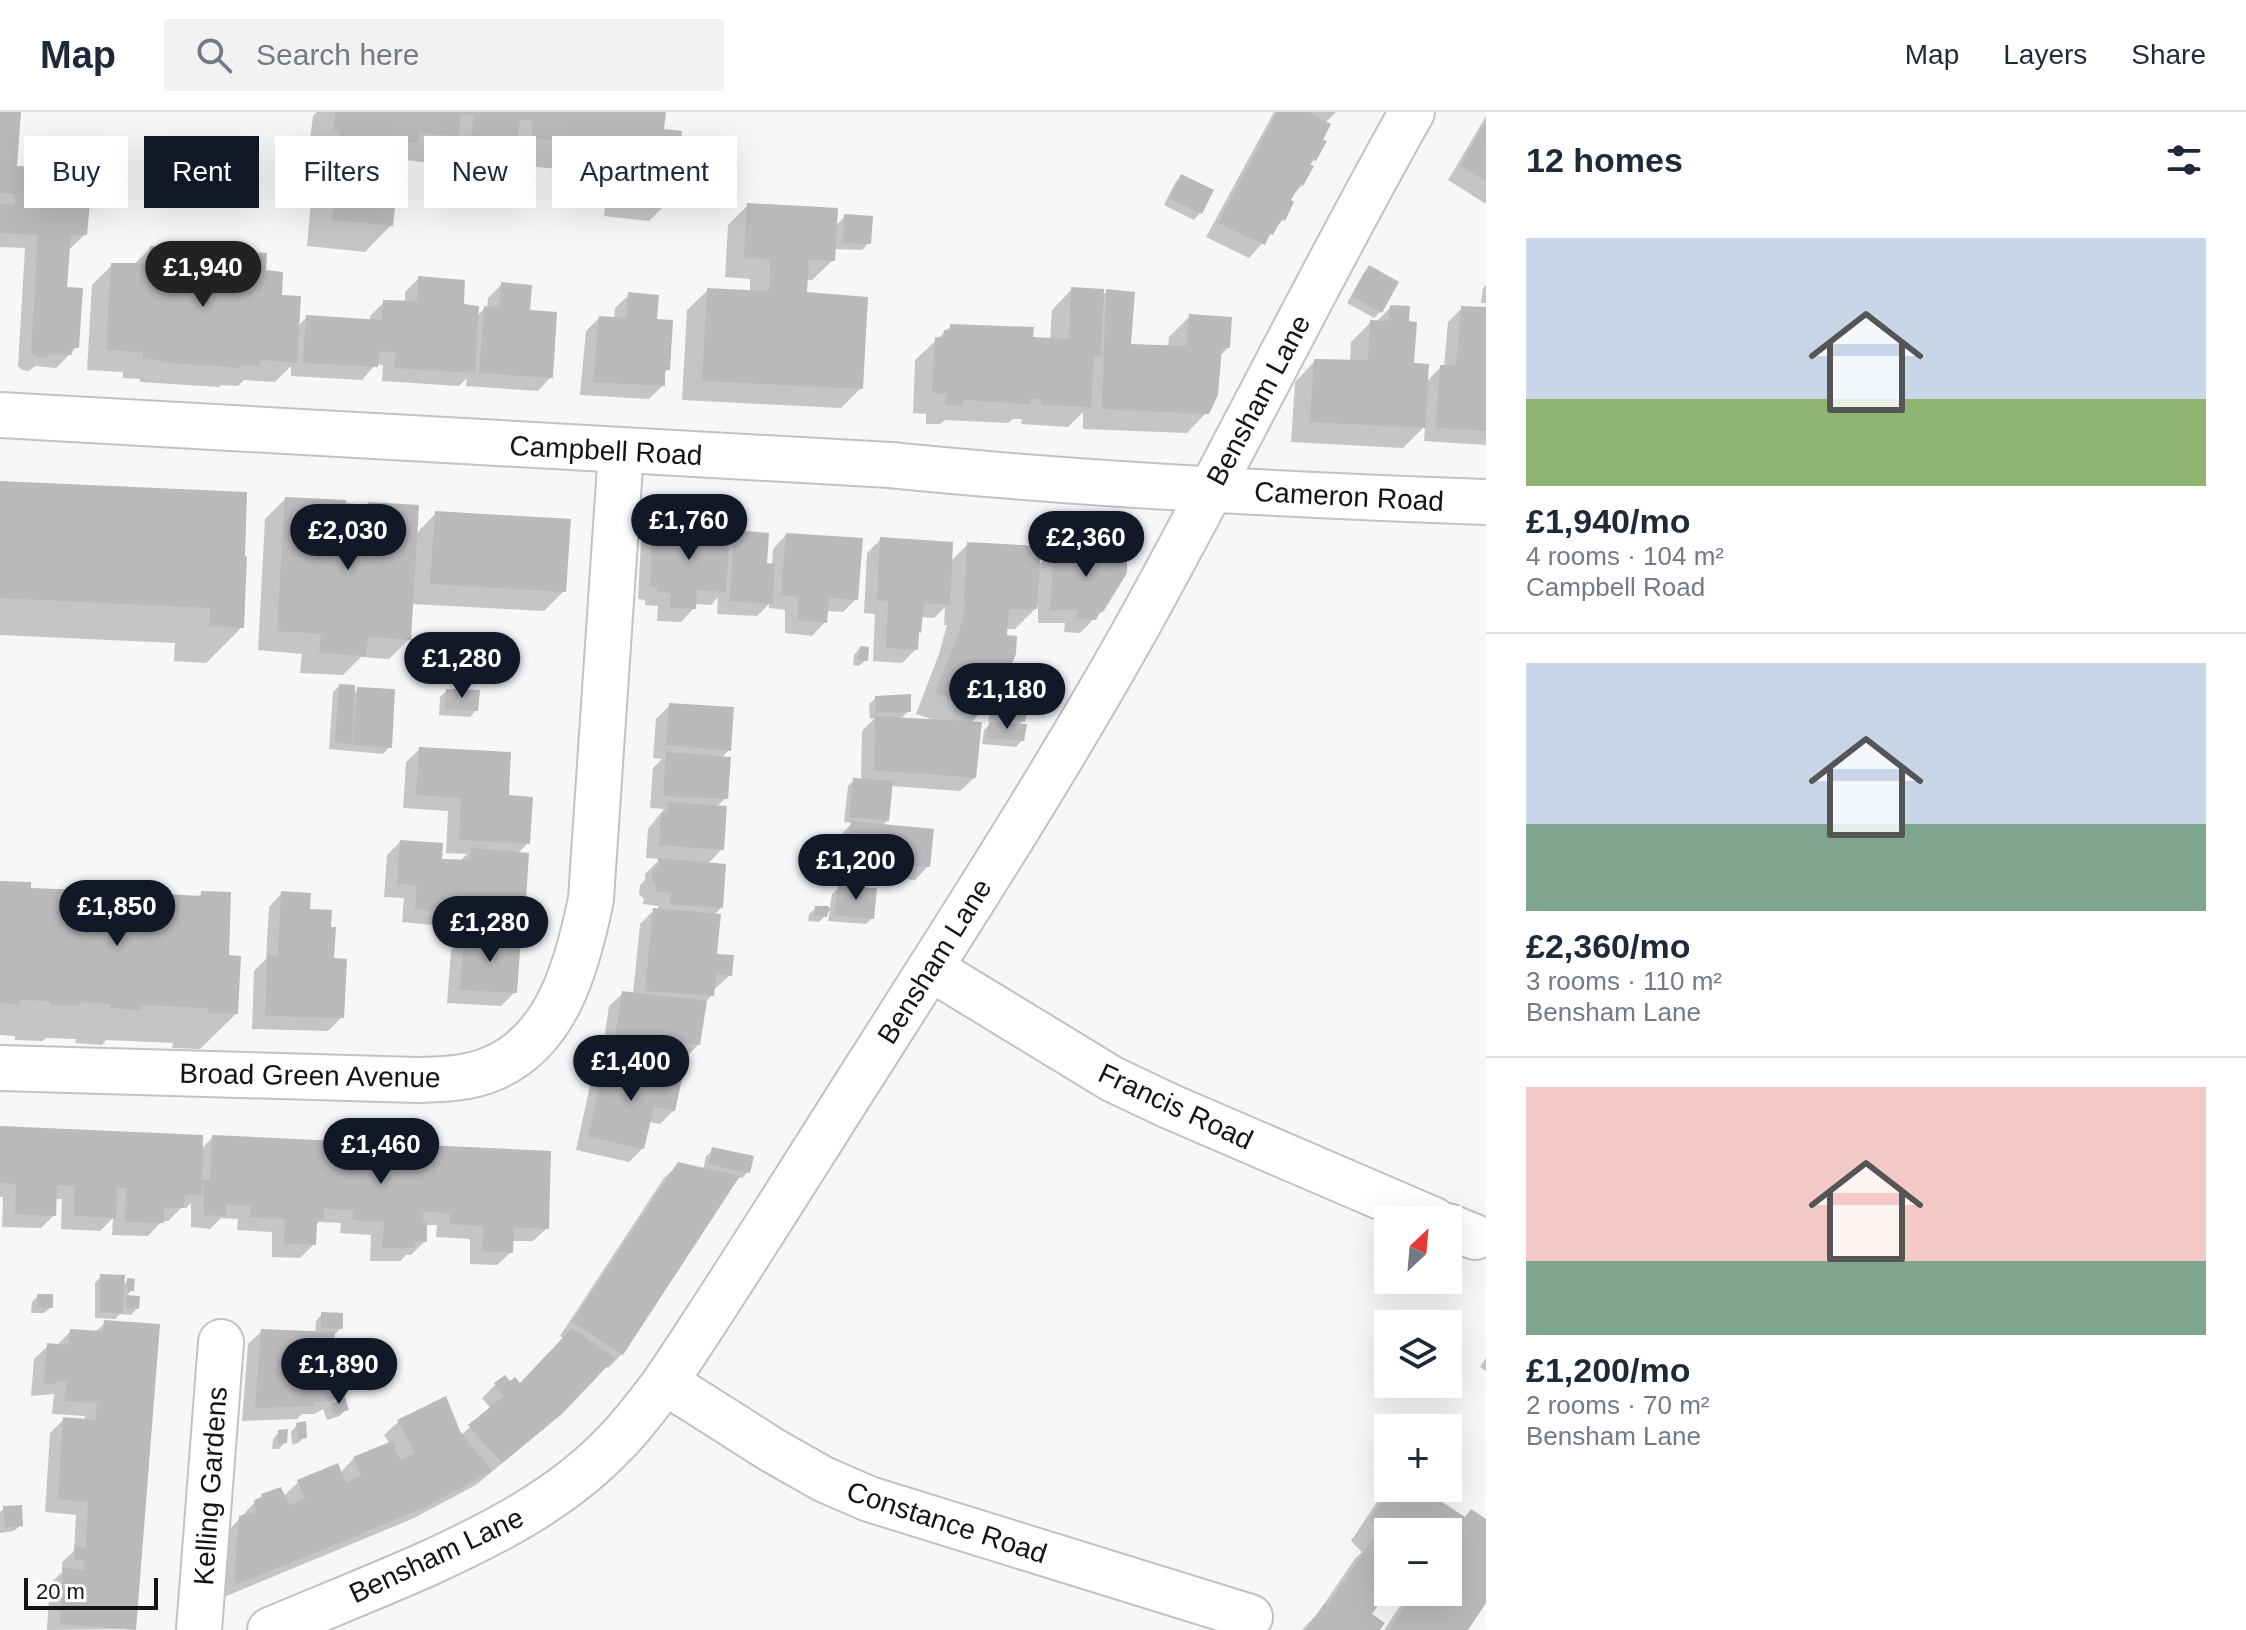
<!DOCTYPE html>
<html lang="en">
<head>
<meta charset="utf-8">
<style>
	:root { --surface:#fff; --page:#f2f2f3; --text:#1f2937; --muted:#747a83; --line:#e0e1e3; --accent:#111827 }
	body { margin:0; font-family:Arial,sans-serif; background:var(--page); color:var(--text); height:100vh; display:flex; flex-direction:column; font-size:30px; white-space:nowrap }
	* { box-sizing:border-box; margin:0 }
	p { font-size:26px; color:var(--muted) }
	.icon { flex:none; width:44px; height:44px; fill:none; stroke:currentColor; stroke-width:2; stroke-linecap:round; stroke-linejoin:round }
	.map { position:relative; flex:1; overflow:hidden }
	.sheet { display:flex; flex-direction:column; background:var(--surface); width:760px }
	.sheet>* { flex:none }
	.hud { position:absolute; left:24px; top:24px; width:760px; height:72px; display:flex; gap:16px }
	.needle { width:52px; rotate:26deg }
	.controls { position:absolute; left:1374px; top:1094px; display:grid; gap:16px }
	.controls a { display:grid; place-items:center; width:88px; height:88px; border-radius:0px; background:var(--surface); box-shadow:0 8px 32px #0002; font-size:40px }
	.scale { position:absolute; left:24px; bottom:20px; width:134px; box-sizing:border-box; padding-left:8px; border:4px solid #131414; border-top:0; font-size:22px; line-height:28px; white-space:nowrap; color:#131414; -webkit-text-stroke:6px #fff; paint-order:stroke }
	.price { position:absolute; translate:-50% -68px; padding:0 18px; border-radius:28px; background:var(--accent); color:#fff; font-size:26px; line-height:52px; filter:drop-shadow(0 2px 4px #0008) }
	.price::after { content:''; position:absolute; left:50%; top:48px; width:24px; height:18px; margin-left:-12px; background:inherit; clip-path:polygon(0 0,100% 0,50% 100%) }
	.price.active { background:#222; color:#fff }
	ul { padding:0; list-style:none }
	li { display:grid; align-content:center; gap:16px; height:424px; padding:0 40px }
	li+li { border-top:2px solid var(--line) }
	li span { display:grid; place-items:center; height:248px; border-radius:0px; color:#555 }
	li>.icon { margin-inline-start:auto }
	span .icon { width:144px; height:144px; fill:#fffc; stroke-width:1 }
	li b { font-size:34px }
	h2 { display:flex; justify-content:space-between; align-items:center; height:96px; padding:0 40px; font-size:34px }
	.pill { padding:0 28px; border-radius:0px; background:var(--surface); box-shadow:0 8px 32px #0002; font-size:28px; line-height:72px }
	.pill.active { background:var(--accent); color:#fff }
	header { display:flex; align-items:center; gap:48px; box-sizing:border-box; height:112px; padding:0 40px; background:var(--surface); border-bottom:2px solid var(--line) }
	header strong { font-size:38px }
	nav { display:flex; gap:44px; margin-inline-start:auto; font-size:28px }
	.search { width:560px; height:72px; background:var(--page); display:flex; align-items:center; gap:20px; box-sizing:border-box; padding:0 28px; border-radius:0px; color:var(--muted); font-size:30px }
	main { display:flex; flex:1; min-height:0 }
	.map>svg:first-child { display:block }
	.shadow { fill:#0003 }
	.building { fill:#bbb9bb }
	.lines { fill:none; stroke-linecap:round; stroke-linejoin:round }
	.minor-casing { stroke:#c1c2c4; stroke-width:48 }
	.minor { stroke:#fff; stroke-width:44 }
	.labels { text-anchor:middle; stroke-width:7; stroke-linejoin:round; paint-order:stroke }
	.street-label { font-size:28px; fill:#131414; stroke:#fff }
</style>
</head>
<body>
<header>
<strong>Map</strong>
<div class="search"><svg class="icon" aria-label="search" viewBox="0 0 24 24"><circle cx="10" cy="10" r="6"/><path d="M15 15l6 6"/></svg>Search here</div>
<nav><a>Map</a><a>Layers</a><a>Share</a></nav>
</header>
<main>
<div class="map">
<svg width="1486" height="1518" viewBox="0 0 1486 1518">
	<rect width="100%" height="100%" fill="#f6f7f9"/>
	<g class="shadow">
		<polygon points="0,0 19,0 15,56 85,122 71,136 68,136 65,177 77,235 56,256 35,254 29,259 22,258 18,254 25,136 0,135"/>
		<polygon points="317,0 664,0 662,19 676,82 649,109 604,104 607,71 596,70 597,61 587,60 580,68 557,66 558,57 504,52 487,69 465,66 465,55 446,52 448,32 430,51 398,47 391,113 365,140 307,134 315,45 308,44 313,4"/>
		<polygon points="1274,0 1336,0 1325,11 1314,48 1309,54 1302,73 1288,89 1283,108 1249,146 1206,125"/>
		<polygon points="1486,4 1486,92 1448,68"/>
		<polygon points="1181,64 1211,79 1200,101 1194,108 1164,93 1175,71"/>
		<polygon points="748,93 835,115 845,104 869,131 862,138 833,137 833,148 812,168 806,168 805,182 861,276 841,296 682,288 687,198 708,178 750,180 750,167 725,165 728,113"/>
		<polygon points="151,136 264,160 298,214 307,205 370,209 370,204 384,190 405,191 405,180 419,166 477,204 485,196 487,197 488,186 502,172 528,199 551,265 538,279 466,274 467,266 459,274 382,269 383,253 376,252 362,268 291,264 291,254 275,270 244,268 238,274 221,273 219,275 140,270 140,267 123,266 123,260 87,258 92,173 112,153 133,153"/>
		<polygon points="1369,155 1380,200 1374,206 1347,191 1363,162"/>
		<polygon points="1486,173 1486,191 1481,191 1483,176"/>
		<polygon points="1072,177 1101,185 1107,179 1129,234 1168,235 1169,225 1189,205 1229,235 1219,245 1207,300 1187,321 1083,317 1083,300 1068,315 1021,312 1022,307 1013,307 1008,311 945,308 940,312 926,312 926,302 913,301 915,248 951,214 1050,228 1052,198"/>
		<polygon points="629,183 655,209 668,257 663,262 663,273 649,287 580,283 586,219 599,206 614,207 615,196"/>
		<polygon points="1391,195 1411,252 1426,270 1441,255 1444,255 1448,210 1462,196 1486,216 1486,333 1424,329 1425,314 1403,336 1291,330 1295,270 1315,249 1350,250 1351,230 1371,210 1381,210 1378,208"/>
		<polygon points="0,371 242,515 206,551 174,549 175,531 0,523"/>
		<polygon points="285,387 344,393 416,422 436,401 564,479 544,499 412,492 409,527 389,547 361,545 343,563 300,561 302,542 258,538 265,407"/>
		<polygon points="654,415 727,429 736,420 765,453 772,454 773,437 786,423 856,487 843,500 826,499 825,510 812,524 785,521 785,498 769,496 769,492 757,504 717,502 718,485 711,493 695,492 694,496 681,510 657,509 658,494 645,493 645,488 638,487 641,429"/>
		<polygon points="881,427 950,450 968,432 1038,454 1055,437 1102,499 1080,521 1064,520 1065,511 1038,511 1038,494 1015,517 1005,517 1009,555 994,569 983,598 970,612 974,666 960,679 891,674 888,708 882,714 928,754 915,768 855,762 856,750 837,748 839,725 852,711 844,710 848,674 854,668 861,668 862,619 875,606 870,607 869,592 876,586 909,599 900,607 934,608 916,602 939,542 947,513 944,513 945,495 934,506 921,505 916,522 916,537 902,551 873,549 875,502 864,501 867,441"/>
		<polygon points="860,536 866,548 859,554 853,553 854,543"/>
		<polygon points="339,574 353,583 358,577 390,635 383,642 329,637 333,580"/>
		<polygon points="446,579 476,598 470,605 439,603 440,585"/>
		<polygon points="670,593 729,638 721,646 726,686 716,695 722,737 707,753 722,795 713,804 715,844 730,863 716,876 713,876 712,883 705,891 699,932 685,946 648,941 646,951 639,958 674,998 660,1012 649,1010 643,1036 629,1050 576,1038 592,964 600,957 609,894 623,881 633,882 640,812 654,798 658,798 658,794 643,792 644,787 639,782 640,773 645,768 645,762 660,747 646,746 648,717 664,697 650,696 653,656 662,647 653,646 656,607"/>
		<polygon points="997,594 1023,609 1018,614 1022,628 1016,635 982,632 984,618 992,610 988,609 990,600"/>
		<polygon points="420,637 507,685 528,731 517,742 522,819 514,827 515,880 501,894 447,891 451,839 461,829 452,828 453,815 402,810 404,786 384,785 387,743 400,730 440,749 459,750 467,742 446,741 448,699 403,696 406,650"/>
		<polygon points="0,771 28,777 80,780 84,776 113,781 198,785 202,781 227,845 236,902 200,937 172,936 173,931 106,928 102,933 75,931 76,927 46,926 42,929 15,928 15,924 0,923"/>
		<polygon points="838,776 872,806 866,812 828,809 830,799 819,810 808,809 809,802 816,796 830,796 832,782"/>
		<polygon points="282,781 308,799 342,905 328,919 252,917 254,859 266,847 269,795"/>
		<polygon points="0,1016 201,1037 213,1025 547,1116 533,1129 511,1129 511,1140 497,1153 470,1152 470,1127 436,1125 437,1113 425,1113 425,1129 411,1143 406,1143 400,1149 370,1149 371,1123 340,1121 341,1111 319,1110 315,1114 314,1132 300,1146 272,1145 272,1120 237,1118 238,1107 221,1106 210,1117 191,1115 191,1091 186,1096 181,1096 168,1109 162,1109 148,1124 112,1123 113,1106 100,1119 61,1117 62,1087 55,1087 54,1103 41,1116 2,1115 3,1085 0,1085"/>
		<polygon points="713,1038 748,1060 742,1066 737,1065 622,1242 608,1256 605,1254 546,1315 476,1373 412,1407 224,1485 227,1420 255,1390 262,1384 283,1385 299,1369 340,1361 354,1346 390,1332 384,1323 398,1310 461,1323 491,1297 482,1286 495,1273 505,1266 509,1272 519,1273 564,1227 560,1224 664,1066 678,1053 703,1058 706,1044"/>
		<polygon points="101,1164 122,1174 128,1168 132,1178 125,1185 138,1186 137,1196 131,1203 120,1202 115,1207 95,1206 95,1171"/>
		<polygon points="38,1184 51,1195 44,1201 31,1201 32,1190"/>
		<polygon points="322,1202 341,1216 334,1223 330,1259 346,1278 330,1293 346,1297 340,1304 327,1308 323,1297 314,1302 302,1302 297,1307 242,1309 248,1232 262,1219 315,1221 316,1209"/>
		<polygon points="105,1211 134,1517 47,1518 50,1472 62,1460 62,1450 74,1439 76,1403 45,1400 50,1321 64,1307 84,1309 85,1304 52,1302 54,1282 31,1284 34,1247 48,1234 57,1233 71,1219 95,1220"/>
		<polygon points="1486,1246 1486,1259 1480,1255"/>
		<polygon points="297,1313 305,1325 298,1331 292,1333 291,1320"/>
		<polygon points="279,1320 285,1330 279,1337 272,1337 273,1327"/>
		<polygon points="1389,1376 1418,1376 1464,1407 1486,1408 1486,1488 1466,1518 1384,1518 1409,1480 1448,1480 1448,1420 1388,1420 1388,1475 1370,1503 1378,1518 1302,1518 1318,1501 1354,1448 1362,1440 1351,1429 1379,1387"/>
		<polygon points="4,1396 21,1413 14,1419 0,1421 0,1400"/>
	</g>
	<g class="building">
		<polygon points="0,0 21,0 17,54 93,58 87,123 71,123 67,175 83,176 79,236 71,236 72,243 50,242 45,246 36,245 31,239 38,123 0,121 0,92 15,93 15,82 0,81"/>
		<polygon points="335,0 666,0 664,17 682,19 678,83 629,79 632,45 622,44 622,35 609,35 608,42 583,40 584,31 531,26 533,9 520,8 515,44 490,41 491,29 471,26 474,4 461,2 458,25 419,20 417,31 389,27 388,41 401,42 393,114 332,108 340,19 333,18"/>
		<polygon points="1277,0 1308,0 1331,12 1323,28 1327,29 1316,49 1313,47 1310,52 1314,54 1303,74 1300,72 1291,88 1294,90 1285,109 1281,107 1273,123 1270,122 1265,133 1218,111"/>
		<polygon points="1486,9 1486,70 1460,53"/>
		<polygon points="1181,62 1214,78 1202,102 1169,86"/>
		<polygon points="747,91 838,96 835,149 809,148 807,180 868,185 863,277 702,269 707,176 769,179 770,147 744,146"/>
		<polygon points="844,102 873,104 871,132 843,131"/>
		<polygon points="150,134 267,141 266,158 283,160 282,183 301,184 297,251 261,248 260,254 241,253 241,256 160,250 160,248 143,247 143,240 106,238 111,151 148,151"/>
		<polygon points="1369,153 1399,170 1382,201 1352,184"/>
		<polygon points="418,164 465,168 464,192 479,194 475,261 394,256 396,240 379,239 378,255 303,251 306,203 382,208 383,188 417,189"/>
		<polygon points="501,170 532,173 530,198 557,200 553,266 479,261 484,194 499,196"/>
		<polygon points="1071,175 1104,177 1101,245 1094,244 1091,295 1041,293 1041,287 1031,287 1030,292 963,288 963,293 945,293 946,282 932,281 935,225 943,226 944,218 950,218 950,212 1034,215 1033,225 1069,227"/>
		<polygon points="1106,177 1135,180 1131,232 1186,234 1189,202 1232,205 1230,236 1222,236 1218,283 1209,302 1102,297"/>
		<polygon points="628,180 659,183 657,207 673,208 670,258 665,258 665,274 593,270 599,204 626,206"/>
		<polygon points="1390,193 1410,194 1409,209 1417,210 1414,251 1429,252 1425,316 1310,310 1314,247 1368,248 1370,208 1389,209"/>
		<polygon points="1461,194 1486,195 1486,319 1436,316 1440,253 1456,253"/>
		<polygon points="0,369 247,380 245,445 247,444 244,516 209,514 210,496 0,486"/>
		<polygon points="285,385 346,388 346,391 367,393 368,390 419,393 411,528 368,525 366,544 319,541 321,522 277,519"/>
		<polygon points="435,399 571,407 566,480 430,472"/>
		<polygon points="653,413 730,417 726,480 697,478 696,497 670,496 671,481 657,480 658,475 650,474"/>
		<polygon points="735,418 769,421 767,451 775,452 773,492 729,489"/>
		<polygon points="786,421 863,426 858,488 829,486 827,511 798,508 798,485 781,483"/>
		<polygon points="880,425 953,430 950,493 924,491 921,521 919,520 918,538 886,536 888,489 877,488"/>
		<polygon points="967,430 1041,434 1037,497 1009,497 1007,523 1017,524 1016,542 1010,556 1003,553 985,599 935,581 959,520 966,493 964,493"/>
		<polygon points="1054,435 1127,438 1127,461 1103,500 1100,500 1096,508 1077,507 1078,498 1050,498"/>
		<polygon points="860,534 869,535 868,549 858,547"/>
		<polygon points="339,572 355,573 352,632 335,631"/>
		<polygon points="357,575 395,577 392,636 353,633"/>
		<polygon points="446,577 480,578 478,599 445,597"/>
		<polygon points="911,582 911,600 876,601 875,584"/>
		<polygon points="669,591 734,595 731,639 666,633"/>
		<polygon points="996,591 1027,600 1025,610 993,603"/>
		<polygon points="875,604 982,610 976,666 874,658"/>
		<polygon points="989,610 1027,612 1024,629 987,626"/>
		<polygon points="419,635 511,640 509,683 533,685 530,732 459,728 461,686 416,683"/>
		<polygon points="666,640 731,645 728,687 663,684"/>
		<polygon points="853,666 893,669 889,709 849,705"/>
		<polygon points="668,690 727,694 724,738 659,733 661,701 667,701"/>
		<polygon points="851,709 934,717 930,755 868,749 869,737 849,735"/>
		<polygon points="400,728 443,731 442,747 470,748 470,736 529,741 524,820 464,815 466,802 415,797 417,773 397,772"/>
		<polygon points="658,746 726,752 723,796 669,792 671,781 656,779 656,773 652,767 653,758 658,754"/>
		<polygon points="0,769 31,770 31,776 83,778 83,774 115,775 115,779 201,784 201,779 231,780 229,843 241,844 238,902 207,901 208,896 141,893 140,898 110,896 110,892 80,890 80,894 50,893 50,889 20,888 20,892 0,891"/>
		<polygon points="838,774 877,776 874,807 834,803"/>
		<polygon points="281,779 311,781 310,797 332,798 331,815 336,815 334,846 347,847 344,906 265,904 267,843 278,844"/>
		<polygon points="815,794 829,794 827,805 814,803"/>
		<polygon points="653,796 721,802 717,842 734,843 732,864 717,862 714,884 645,879"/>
		<polygon points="464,823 521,826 517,881 460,878"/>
		<polygon points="622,879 707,889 700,933 653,927 648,952 612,946"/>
		<polygon points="605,949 662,960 661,963 682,967 675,999 654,995 644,1037 588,1025"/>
		<polygon points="0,1014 203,1023 202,1083 185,1083 184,1096 164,1095 164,1111 125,1110 126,1076 117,1076 116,1106 74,1104 74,1074 57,1073 56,1104 15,1102 16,1072 0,1071"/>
		<polygon points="212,1023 551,1039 549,1117 514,1115 513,1141 482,1139 483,1114 449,1112 450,1101 423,1100 423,1110 427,1110 427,1130 415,1130 415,1136 382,1136 384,1110 353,1108 353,1098 324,1097 324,1108 317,1108 316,1133 284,1132 285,1107 250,1105 251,1094 226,1092 226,1104 204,1103 203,1068 210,1068"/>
		<polygon points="712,1035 754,1044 750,1061 708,1052"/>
		<polygon points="678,1050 740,1064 623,1243 572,1210"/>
		<polygon points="100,1162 125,1163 123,1201 100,1200"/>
		<polygon points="127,1166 135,1167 134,1179 127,1179"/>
		<rect x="37" y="1182" width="16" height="14"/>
		<polygon points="126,1183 140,1184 139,1197 126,1196"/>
		<polygon points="321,1200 343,1201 343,1217 321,1216"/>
		<polygon points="104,1208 160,1212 136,1518 60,1512 63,1456 84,1458 85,1449 74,1448 75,1434 86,1436 88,1390 58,1387 63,1305 96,1308 97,1291 64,1289 67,1269 55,1269 55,1272 44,1271 47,1231 69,1233 70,1217 103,1219"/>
		<polygon points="572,1216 615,1246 562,1302 502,1351 468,1313 504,1284 494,1271 505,1263 510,1269 515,1265 520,1271"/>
		<polygon points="261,1217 335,1220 332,1257 345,1256 348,1278 329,1289 314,1290 313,1294 255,1296"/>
		<polygon points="446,1284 460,1319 492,1359 427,1394 347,1428 238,1472 234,1469 239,1404 256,1400 254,1388 262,1385 261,1382 281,1375 289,1393 305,1386 297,1368 338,1351 346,1371 361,1364 353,1345 392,1329 400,1348 415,1341 397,1308"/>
		<polygon points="345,1285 349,1298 333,1303 330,1292"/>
		<polygon points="306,1309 307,1326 298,1327 296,1311"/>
		<polygon points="288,1317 287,1331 278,1332 278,1318"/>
		<polygon points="1391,1376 1421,1376 1465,1405 1471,1397 1486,1407 1486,1491 1468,1518 1389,1518 1414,1480 1448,1480 1448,1420 1388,1420 1388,1424 1377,1416 1378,1414 1369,1408"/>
		<polygon points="22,1393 23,1414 5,1416 3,1394"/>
		<polygon points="1374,1425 1388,1435 1388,1479 1372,1502 1385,1511 1380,1518 1306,1518 1324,1492 1327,1494"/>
	</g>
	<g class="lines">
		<defs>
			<g id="minor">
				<path d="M0,303L890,353C1088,373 1287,383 1486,390"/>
				<polyline points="930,856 1112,967 1169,994 1434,1108"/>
				<path d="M0,956L417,968C442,967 468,967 491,957C558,930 578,851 591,787L621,339"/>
				<polyline points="1448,1114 1475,1125"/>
				<polyline points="665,1270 772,1338 823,1367 869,1387 1250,1505"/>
				<polyline points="199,1518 221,1230"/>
				<path d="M270,1518C322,1496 375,1475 427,1452C495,1421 563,1386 615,1331C634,1312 649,1291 665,1270C737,1163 804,1054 873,946C962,806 1052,666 1133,522C1229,350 1315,172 1412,0"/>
			</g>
		</defs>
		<use href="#minor" class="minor-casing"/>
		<use href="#minor" class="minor"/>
	</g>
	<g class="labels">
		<g class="street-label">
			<text transform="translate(1258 288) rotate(-62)" y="10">Bensham Lane</text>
			<text transform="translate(606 338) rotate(3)" y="10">Campbell Road</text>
			<text transform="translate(1349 384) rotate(3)" y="10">Cameron Road</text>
			<text transform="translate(934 849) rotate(-58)" y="10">Bensham Lane</text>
			<text transform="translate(310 963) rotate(1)" y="10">Broad Green Avenue</text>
			<text transform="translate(1176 994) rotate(25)" y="10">Francis Road</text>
			<text transform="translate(210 1374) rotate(-86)" y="10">Kelling Gardens</text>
			<text transform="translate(947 1410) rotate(18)" y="10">Constance Road</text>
			<text transform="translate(436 1443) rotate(-25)" y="10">Bensham Lane</text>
		</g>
	</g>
</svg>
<div class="controls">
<a><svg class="needle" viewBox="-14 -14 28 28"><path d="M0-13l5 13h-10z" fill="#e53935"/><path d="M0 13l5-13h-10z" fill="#747a83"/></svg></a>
<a><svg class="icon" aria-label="layers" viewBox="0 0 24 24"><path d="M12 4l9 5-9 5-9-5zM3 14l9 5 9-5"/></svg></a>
<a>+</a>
<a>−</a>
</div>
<div class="scale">20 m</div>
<b class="price active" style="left:203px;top:197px">£1,940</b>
<b class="price" style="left:689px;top:450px">£1,760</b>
<b class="price" style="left:348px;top:460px">£2,030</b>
<b class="price" style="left:1086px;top:467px">£2,360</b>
<b class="price" style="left:462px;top:588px">£1,280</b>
<b class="price" style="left:1007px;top:619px">£1,180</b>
<b class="price" style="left:856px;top:790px">£1,200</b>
<b class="price" style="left:117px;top:836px">£1,850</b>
<b class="price" style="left:490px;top:852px">£1,280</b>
<b class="price" style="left:631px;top:991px">£1,400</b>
<b class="price" style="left:381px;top:1074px">£1,460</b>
<b class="price" style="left:339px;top:1294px">£1,890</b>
<div class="hud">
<a class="pill">Buy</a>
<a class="pill active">Rent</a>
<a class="pill">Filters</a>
<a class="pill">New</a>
<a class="pill">Apartment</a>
</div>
</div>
<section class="sheet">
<h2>12 homes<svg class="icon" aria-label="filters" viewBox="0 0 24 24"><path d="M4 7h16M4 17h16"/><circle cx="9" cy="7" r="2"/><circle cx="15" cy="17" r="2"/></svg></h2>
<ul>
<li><span style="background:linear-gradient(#c9d6e8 65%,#8fb573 0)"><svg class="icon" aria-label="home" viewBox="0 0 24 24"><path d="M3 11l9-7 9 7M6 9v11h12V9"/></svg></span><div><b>£1,940/mo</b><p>4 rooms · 104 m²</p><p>Campbell Road</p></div></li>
<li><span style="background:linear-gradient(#c9d6e8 65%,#7fa58c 0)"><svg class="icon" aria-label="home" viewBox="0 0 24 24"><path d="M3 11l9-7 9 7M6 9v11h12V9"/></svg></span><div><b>£2,360/mo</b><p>3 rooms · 110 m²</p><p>Bensham Lane</p></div></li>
<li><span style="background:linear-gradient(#f6c9c9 70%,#7fa58c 0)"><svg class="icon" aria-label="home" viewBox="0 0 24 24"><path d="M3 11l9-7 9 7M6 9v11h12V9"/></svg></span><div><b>£1,200/mo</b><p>2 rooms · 70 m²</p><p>Bensham Lane</p></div></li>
</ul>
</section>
</main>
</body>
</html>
